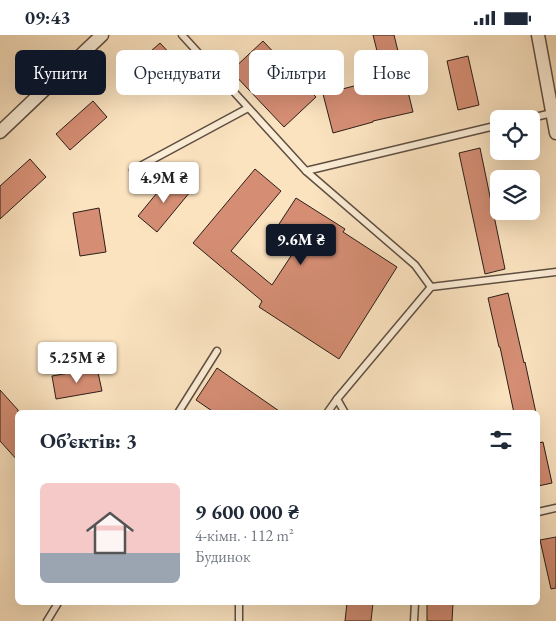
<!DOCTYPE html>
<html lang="uk">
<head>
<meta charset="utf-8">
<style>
	:root { --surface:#fff; --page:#f6f6f7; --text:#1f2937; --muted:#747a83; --accent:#111827 }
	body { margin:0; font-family:"EB Garamond",serif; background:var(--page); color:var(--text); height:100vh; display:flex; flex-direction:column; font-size:19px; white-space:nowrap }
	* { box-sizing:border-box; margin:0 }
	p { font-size:16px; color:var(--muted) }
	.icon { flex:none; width:28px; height:28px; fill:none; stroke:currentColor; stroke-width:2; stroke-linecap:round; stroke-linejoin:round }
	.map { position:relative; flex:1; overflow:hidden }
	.details { position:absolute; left:15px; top:375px; width:525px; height:195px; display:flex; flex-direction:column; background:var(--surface); border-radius:8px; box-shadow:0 5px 20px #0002 }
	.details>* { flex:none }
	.guide { position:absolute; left:15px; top:15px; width:526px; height:45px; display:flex; gap:10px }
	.buttons { position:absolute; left:490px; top:75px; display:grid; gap:10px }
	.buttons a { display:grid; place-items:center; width:50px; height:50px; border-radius:8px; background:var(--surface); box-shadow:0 5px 20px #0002; font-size:25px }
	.price { position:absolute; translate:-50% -42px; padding:0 11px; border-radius:5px; background:#fff; color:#222; font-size:16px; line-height:32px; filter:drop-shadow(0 1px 2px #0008) }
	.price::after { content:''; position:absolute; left:50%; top:30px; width:15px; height:11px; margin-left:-8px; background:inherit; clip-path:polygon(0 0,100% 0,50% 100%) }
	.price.selected { background:var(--accent); color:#fff }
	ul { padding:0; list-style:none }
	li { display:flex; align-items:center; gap:15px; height:125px; padding:0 25px }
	li span { display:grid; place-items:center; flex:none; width:140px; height:100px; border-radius:8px; color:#555 }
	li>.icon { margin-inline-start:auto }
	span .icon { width:60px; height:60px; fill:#fffc; stroke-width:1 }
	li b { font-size:21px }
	h2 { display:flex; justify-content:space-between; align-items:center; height:60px; padding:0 25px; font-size:21px }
	.pill { padding:0 18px; border-radius:8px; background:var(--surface); box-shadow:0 5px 20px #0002; font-size:18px; line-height:45px }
	.pill.selected { background:var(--accent); color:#fff }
	.status { display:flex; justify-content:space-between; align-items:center; height:35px; padding:0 25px; background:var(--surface); direction:ltr }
	.status svg { height:14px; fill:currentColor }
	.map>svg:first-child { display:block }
	.building { fill:#d58e74; stroke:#2b1e18 }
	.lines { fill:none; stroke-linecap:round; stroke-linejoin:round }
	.lane-casing { stroke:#5f4f42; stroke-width:9 }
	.street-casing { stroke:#5f4f42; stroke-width:15 }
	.lane { stroke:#fcedd6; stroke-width:6 }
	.street { stroke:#fcedd6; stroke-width:12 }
</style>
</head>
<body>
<div class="status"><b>09:43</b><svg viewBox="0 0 49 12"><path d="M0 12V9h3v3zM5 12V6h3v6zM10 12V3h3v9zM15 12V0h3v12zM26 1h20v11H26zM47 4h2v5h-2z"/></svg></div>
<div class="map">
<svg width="556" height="586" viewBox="0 0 556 586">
	<rect width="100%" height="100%" fill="#fbe3c0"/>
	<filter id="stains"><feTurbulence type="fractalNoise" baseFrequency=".004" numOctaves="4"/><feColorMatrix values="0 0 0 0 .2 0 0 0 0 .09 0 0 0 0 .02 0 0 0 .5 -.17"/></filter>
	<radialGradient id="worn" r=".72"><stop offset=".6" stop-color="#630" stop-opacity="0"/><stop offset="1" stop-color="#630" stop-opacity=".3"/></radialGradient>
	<g class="building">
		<polygon points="373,0 394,0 413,77 373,86 373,87 333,98 323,59 381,44 376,25 379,24"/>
		<polygon points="263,6 316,62 284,92 231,36"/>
		<polygon points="160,8 174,23 137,57 123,41"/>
		<polygon points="468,21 479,70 458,75 447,26"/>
		<polygon points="93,66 107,82 70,115 56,99"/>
		<polygon points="480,113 505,234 485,239 459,118"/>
		<polygon points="30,124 46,142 0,184 0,151"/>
		<polygon points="255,134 281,156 231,216 272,250 291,221 268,206 296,163 345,194 343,197 397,232 339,324 259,272 262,266 193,208"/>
		<polygon points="171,141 190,157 157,197 138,181"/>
		<polygon points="99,173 106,217 80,221 73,178"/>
		<polygon points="508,258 524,328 525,327 536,378 514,378 500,312 499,312 488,263"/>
		<polygon points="97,333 102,356 56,364 52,341"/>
		<polygon points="217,333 282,378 215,378 196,365"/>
		<polygon points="0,355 18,375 18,426 0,406"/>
		<polygon points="543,407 552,448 538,451 538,408"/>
		<polygon points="556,502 556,553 551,554 540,505"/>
		<polygon points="347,568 373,568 371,586 345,586"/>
		<polygon points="427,568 453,568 452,586 427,586"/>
	</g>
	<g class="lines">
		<defs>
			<g id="lane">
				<polyline points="182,0 306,136 415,230 431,252"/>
				<polyline points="527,84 552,78"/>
				<polyline points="133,135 248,73"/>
				<polyline points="306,136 499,90"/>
				<polyline points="178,378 217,316"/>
				<polyline points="327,378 337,364"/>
				<polyline points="345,378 337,364 431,252 556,237"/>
				<polyline points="538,477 556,473"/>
				<polyline points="47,586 58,568"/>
				<polyline points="239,586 239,568"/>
				<polyline points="414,586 415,568"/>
			</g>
			<g id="street">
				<polyline points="538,0 556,98"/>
				<polyline points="0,97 102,0"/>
			</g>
		</defs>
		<use href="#lane" class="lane-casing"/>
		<use href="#street" class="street-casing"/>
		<use href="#lane" class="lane"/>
		<use href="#street" class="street"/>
	</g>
	<rect width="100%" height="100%" filter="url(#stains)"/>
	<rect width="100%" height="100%" fill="url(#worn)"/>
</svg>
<div class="buttons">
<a><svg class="icon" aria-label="locate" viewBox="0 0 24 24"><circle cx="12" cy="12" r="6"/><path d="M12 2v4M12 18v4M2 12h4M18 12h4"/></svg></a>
<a><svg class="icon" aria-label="layers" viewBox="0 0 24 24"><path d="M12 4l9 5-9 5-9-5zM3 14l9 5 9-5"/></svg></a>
</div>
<b class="price" style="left:164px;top:169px">4.9M ₴</b>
<b class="price selected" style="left:301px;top:231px">9.6M ₴</b>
<b class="price" style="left:77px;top:349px">5.25M ₴</b>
<div class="guide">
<a class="pill selected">Купити</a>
<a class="pill">Орендувати</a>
<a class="pill">Фільтри</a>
<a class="pill">Нове</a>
</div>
<section class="details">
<h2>Об’єктів: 3<svg class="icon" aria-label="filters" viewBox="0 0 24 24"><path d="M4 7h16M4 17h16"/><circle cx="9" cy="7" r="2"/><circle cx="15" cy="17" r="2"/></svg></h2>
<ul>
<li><span style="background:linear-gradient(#f6c9c9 70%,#9aa5b1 0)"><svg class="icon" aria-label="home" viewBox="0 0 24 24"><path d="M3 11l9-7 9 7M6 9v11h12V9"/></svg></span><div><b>9 600 000 ₴</b><p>4-кімн. · 112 m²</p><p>Будинок</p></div></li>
</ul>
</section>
</div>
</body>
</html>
